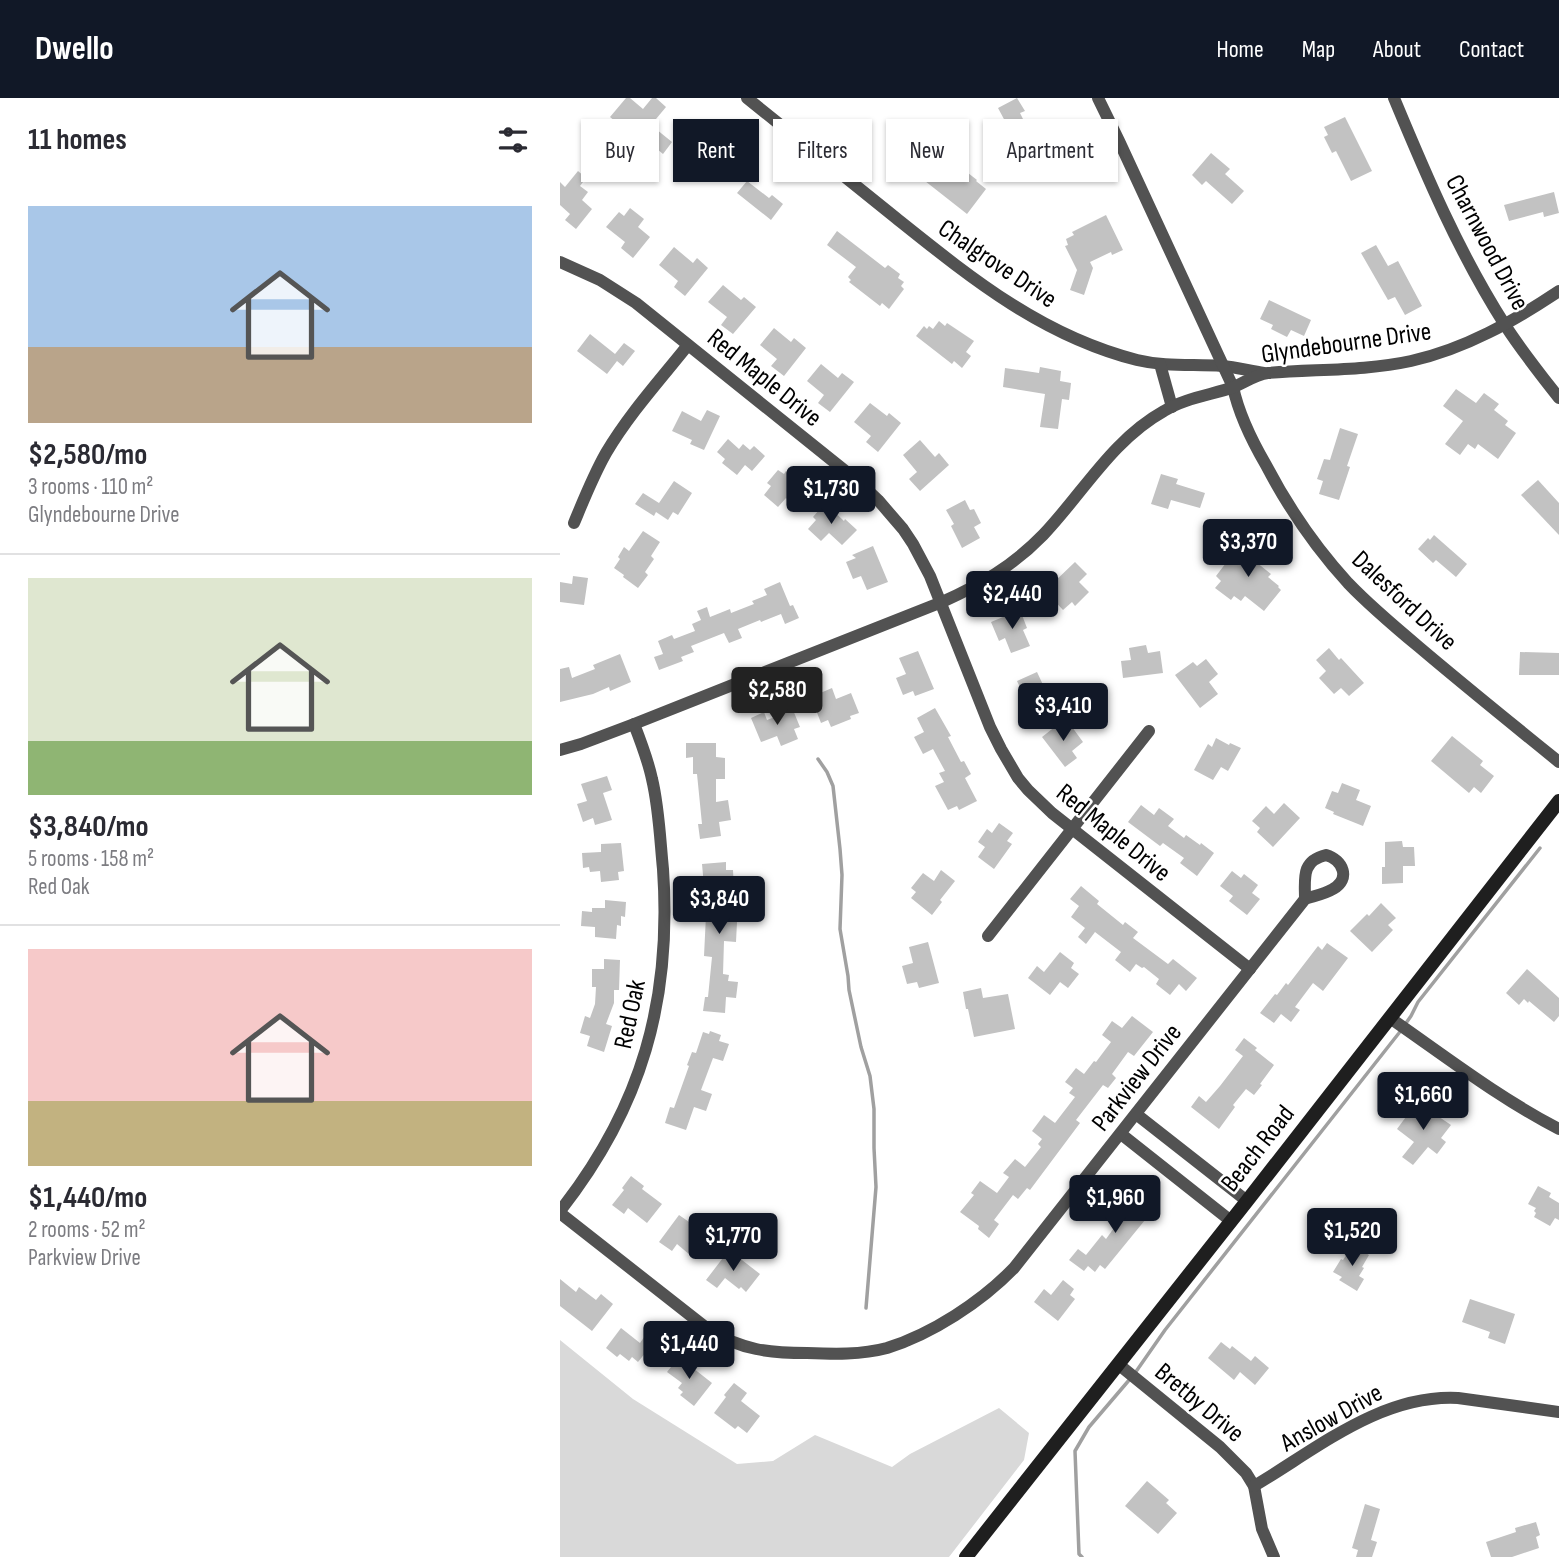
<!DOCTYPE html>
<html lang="en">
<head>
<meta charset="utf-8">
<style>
	:root { --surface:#fff; --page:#f7f7f7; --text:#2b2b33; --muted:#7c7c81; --line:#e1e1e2; --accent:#111827 }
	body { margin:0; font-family:"Sofia Sans Condensed",sans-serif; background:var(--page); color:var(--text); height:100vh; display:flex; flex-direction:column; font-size:26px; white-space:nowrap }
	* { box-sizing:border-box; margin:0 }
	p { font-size:23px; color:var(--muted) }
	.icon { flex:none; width:38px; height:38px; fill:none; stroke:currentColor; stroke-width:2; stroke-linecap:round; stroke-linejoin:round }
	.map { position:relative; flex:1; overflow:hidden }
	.drawer { display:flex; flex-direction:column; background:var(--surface); width:560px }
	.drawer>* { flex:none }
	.hud { position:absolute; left:21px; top:21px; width:665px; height:63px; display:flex; gap:14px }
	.price { position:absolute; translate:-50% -60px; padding:0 16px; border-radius:7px; background:var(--accent); color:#fff; font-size:23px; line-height:46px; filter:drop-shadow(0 2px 4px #0008) }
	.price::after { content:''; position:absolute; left:50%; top:42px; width:21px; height:16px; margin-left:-10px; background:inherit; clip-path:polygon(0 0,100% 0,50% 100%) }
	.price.on { background:#222; color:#fff }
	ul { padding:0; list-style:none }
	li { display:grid; align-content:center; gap:14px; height:371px; padding:0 28px }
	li+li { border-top:2px solid var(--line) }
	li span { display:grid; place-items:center; height:217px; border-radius:0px; color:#555 }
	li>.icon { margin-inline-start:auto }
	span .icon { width:126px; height:126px; fill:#fffc; stroke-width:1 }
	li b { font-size:30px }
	h2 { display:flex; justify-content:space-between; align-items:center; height:84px; padding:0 28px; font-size:30px }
	.chip { padding:0 24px; border-radius:0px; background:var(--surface); box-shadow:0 2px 5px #0004; font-size:24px; line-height:63px }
	.chip.on { background:var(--accent); color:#fff }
	header { display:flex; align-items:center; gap:42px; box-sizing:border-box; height:98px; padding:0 35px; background:var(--accent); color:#fff }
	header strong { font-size:33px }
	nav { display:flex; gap:38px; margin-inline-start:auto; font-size:24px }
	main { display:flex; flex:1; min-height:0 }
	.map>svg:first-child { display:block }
	.green { fill:#d9d9d9 }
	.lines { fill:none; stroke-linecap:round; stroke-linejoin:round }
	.stream { stroke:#a0a0a0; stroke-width:3.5 }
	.building { fill:#c2c2c2 }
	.street { stroke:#525252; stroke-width:12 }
	.secondary { stroke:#1f1f1f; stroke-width:14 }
	.labels { text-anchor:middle; stroke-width:5; stroke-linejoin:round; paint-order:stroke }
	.street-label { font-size:26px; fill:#000; stroke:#fff }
</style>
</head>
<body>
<header>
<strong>Dwello</strong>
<nav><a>Home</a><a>Map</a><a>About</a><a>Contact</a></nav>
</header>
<main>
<section class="drawer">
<h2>11 homes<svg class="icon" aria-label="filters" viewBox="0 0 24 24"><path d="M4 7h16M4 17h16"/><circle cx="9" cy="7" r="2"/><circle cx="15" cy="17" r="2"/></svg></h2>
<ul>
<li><span style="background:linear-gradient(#a9c7e8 65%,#b9a48a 0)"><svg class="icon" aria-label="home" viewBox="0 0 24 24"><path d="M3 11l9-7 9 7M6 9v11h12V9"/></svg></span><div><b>$2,580/mo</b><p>3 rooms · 110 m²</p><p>Glyndebourne Drive</p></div></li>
<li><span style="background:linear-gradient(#dfe7d0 75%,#8fb573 0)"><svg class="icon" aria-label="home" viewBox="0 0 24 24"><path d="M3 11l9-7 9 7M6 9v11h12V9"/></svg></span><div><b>$3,840/mo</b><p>5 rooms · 158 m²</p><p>Red Oak</p></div></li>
<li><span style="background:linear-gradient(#f6c9c9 70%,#c2b280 0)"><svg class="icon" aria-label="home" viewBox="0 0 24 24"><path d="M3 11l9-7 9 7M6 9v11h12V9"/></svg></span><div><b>$1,440/mo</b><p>2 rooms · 52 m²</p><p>Parkview Drive</p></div></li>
</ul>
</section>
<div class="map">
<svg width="999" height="1459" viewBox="0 0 999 1459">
	<rect width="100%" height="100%" fill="#fff"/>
	<polygon class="green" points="0,1242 73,1301 177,1366 213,1363 255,1337 332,1369 350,1356 439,1310 469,1335 464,1362 389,1459 0,1459"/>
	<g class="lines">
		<g class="stream">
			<polyline points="258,661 267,674 273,688 280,751 282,777 280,831 288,878 289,892 301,949 310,978 314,1011 314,1050 316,1089 306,1210"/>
			<polyline points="575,1275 605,1232 839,935 851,918 858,904 980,750"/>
			<polyline points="522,1459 519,1456 515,1353 529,1329 570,1281"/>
		</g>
	</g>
	<g class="building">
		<polygon points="66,0 70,0 83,11 92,0 96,0 106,9 91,27 112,44 103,56 82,38 79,42 77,41 73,46 62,37 66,32 50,19"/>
		<polygon points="457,0 465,13 460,15 474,43 460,51 438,10"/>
		<polygon points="785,19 812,73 791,83 776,53 772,55 764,39 768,37 764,29"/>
		<polygon points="374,53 383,60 385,57 417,82 416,83 426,91 407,116 365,83 367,81 357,74"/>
		<polygon points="651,55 670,71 665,76 684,93 672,106 646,83 642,87 632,77"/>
		<polygon points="18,73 26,80 20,88 28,94 22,102 32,111 16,131 5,122 10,116 0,107 0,84 5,89"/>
		<polygon points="187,83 209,100 212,97 223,106 211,122 177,95"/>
		<polygon points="994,94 999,115 984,119 983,114 949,123 944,107"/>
		<polygon points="70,110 84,121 78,129 90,139 73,160 61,150 65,144 46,129 59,114 64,118"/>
		<polygon points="546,117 563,152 552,157 551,154 530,164 533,170 524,197 510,192 517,172 505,148 508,147 506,141 514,137 512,134"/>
		<polygon points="277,133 325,170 328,167 340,176 338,180 344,184 341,188 344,191 329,211 322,205 320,208 289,184 291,182 288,179 296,169 267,147"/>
		<polygon points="816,147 828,168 838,163 862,208 845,217 835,199 828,202 801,155"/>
		<polygon points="114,149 133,165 137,160 148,170 125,198 114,189 118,183 99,167"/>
		<polygon points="163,187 181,202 184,199 196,209 173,236 161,227 167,219 148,204"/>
		<polygon points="709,202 751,222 744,238 731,232 727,239 711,231 713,227 700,221"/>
		<polygon points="379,223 385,228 387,225 414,243 406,254 411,258 402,270 394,263 392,266 356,238 364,228 367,231 369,228 373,231"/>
		<polygon points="214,230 231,244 234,240 246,250 224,278 211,268 217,261 200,247"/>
		<polygon points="30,236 55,256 64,245 75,253 63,268 57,263 47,276 17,253"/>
		<polygon points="261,266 278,280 282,275 294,284 270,314 258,305 264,297 247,283"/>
		<polygon points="480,269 501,273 500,283 511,285 509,302 502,301 498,331 480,329 485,296 443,289 445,270 479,275"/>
		<polygon points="896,291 916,305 924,295 939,306 934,312 948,323 945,327 956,335 938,361 918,346 915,351 908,346 900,357 885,346 903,323 883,308"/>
		<polygon points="310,305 327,318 329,315 341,325 318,354 306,344 311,338 294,324"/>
		<polygon points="147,312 160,318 144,352 130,346 132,342 112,333 122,313 141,323"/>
		<polygon points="780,330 798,336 787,368 790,369 779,402 759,396 763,383 757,381 764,361 770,362"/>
		<polygon points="168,341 179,351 183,346 190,352 194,348 205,358 192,373 185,367 177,377 162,365 165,361 157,354"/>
		<polygon points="360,342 375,359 379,355 389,367 360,393 349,381 357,374 343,357"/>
		<polygon points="218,372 224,376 226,373 251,393 237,410 226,400 218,409 204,397 211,388 207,385"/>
		<polygon points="601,376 618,381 616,386 645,395 640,410 611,402 608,411 591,406"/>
		<polygon points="978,382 999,405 999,437 961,397"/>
		<polygon points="114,383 132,395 118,417 113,414 108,422 96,414 94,418 75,406 83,395 99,405"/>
		<polygon points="405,402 410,412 414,411 421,425 414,429 420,440 402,450 391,428 394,426 386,412"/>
		<polygon points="265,405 284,423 285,421 297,432 282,447 269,435 261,443 248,431 256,422 253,419"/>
		<polygon points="83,433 100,444 91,458 94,461 85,474 88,477 78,490 63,479 64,477 54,470 60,461 58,459 64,449 69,453"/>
		<polygon points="874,437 907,466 896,479 876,462 873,465 858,451 868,440 870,442"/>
		<polygon points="689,443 704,454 696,464 711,476 708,479 719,488 718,489 721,492 704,513 685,498 681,503 674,498 671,502 655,490 661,483 656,478 669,461 673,464"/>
		<polygon points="313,448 328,484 307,492 301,478 293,481 286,464 296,460 292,457"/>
		<polygon points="515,464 527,476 519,484 529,494 515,508 512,504 503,512 489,497 496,490 492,486"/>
		<polygon points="13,478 28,480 24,507 0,504 0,484 12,486"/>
		<polygon points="220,484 230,508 233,507 239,520 225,526 221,516 201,524 200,522 178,531 182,540 169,545 164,535 131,548 134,554 121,559 123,563 99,572 94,559 103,556 98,543 112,537 114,541 135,533 132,526 141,522 137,513 147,509 150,519 170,511 171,515 194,506 192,503 207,497 204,491"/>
		<polygon points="460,512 467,530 463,532 470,548 451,555 445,540 439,543 431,524"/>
		<polygon points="586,547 588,555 600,553 603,575 563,580 561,563 571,562 569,550"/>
		<polygon points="769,550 779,562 781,560 804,585 789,598 781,590 774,596 759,580 766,573 756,562"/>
		<polygon points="358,553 374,591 355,598 353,593 343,597 336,580 346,576 339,560"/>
		<polygon points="960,554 999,555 999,577 959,577"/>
		<polygon points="60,556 71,584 50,593 49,589 33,596 0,604 0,571 9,569 12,580 35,571 33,567"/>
		<polygon points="646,561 658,576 649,584 658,596 640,610 615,577 633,564 637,568"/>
		<polygon points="477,574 484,589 494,585 502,602 492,606 493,609 477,617 470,601 466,602 457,583"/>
		<polygon points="272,590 276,601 291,595 299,615 290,618 291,621 271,629 268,622 261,625 251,599"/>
		<polygon points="375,610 391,638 388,639 401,664 404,663 411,676 405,680 417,703 399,712 397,708 388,712 375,688 384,684 379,675 385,673 373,651 363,656 354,639 364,634 357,620"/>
		<polygon points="233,612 240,629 234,631 238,641 221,648 217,638 201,644 191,620 204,614 207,622"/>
		<polygon points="501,624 508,632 512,629 523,644 512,653 517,660 505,669 482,639"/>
		<polygon points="892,638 923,663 920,667 934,678 921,695 914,689 909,695 871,663"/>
		<polygon points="656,640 669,647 670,645 681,650 668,673 661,669 653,682 634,672 648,646 652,649"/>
		<polygon points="126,645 156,645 156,659 165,660 165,681 156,681 156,704 168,702 171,722 159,724 161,738 140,741 138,726 142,726 137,676 133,676 133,659 126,660"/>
		<polygon points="47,678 52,692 43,695 52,722 35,727 33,720 23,724 17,706 27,703 21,686"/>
		<polygon points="782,685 800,692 796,702 811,708 803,728 773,716 774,714 765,710 772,693 778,695"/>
		<polygon points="724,705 740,720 713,749 697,734 700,730 692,723 706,708 714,716"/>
		<polygon points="581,707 594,717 599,710 614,721 608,728 624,740 626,737 640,747 641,745 654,755 637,778 620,765 624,760 603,745 600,748 568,724"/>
		<polygon points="439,725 453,735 447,743 452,746 434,771 418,759 425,749 418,744 427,731 432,735"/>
		<polygon points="842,743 843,749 854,749 855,768 843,768 843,785 822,786 822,769 825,769 825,744"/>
		<polygon points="61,745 64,773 58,774 59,782 41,784 40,773 30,774 29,769 23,770 22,755 41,754 41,746"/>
		<polygon points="166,764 166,772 173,772 174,793 167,794 166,823 177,824 176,844 164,843 163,876 169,877 168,883 178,884 176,900 166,899 165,915 143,913 145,899 148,899 152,859 144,858 146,817 152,817 151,788 144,788 142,766"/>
		<polygon points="381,772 395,783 380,802 382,804 372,817 351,800 356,794 351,790 363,775 374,783"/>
		<polygon points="672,773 681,780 684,776 698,787 692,795 700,801 687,817 669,803 673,798 660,788"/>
		<polygon points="521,788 539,803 537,806 563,827 565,824 578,834 573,840 608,866 613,861 637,880 626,893 619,886 610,897 596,886 599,881 584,869 582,870 576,866 570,874 555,862 561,854 535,834 526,846 518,839 525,830 511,819 519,808 510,801"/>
		<polygon points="45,802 66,804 65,819 61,818 61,828 57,827 56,841 35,839 35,829 21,828 22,813 32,814 32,810 45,810"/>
		<polygon points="821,805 836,820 828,827 833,832 812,854 790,833 807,816 809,818"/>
		<polygon points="368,844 379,885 359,890 357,884 347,886 342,868 353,865 349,849"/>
		<polygon points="767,845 788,860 763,893 753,885 735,909 740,912 731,924 721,916 714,925 700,915 715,896 717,897 726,885 728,887 758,848 762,852"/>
		<polygon points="500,854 514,865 511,870 519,876 508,890 500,884 490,897 468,880 477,868 484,874"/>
		<polygon points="44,861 60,862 59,892 54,892 54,905 46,926 52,928 44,954 27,948 30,938 20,935 25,918 30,920 35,906 36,889 32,889 32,871 44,871"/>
		<polygon points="967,871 999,900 999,918 994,924 969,903 968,905 964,901 959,907 946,895"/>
		<polygon points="421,890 423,900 448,896 455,931 414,939 408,911 406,911 403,894"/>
		<polygon points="572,918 593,934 574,958 568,954 552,976 556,980 548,990 543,987 516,1022 520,1025 470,1092 467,1090 458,1101 453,1097 434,1122 439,1126 429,1140 418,1131 419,1128 400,1114 414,1097 411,1095 420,1083 437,1095 449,1079 443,1075 455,1061 465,1069 481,1049 478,1046 482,1041 472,1033 484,1017 495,1025 515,999 509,995 513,990 505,984 516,970 524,976 534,963 536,964 551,944 542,937 552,923 562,930"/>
		<polygon points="150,933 161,937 159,943 169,946 163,963 153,960 141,992 152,996 146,1013 134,1009 126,1032 105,1025 110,1009 114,1010 129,968 127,967 132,954 136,955 143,934 149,936"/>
		<polygon points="684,940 697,950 695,952 714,967 700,986 702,987 694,997 686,991 673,1007 675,1009 659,1031 631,1009 639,998 646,1004 660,988 683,958 675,952"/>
		<polygon points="857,1004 891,1027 881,1040 886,1044 877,1056 868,1049 853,1067 842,1059 854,1044 837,1031"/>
		<polygon points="71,1078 84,1088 82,1091 102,1106 87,1125 68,1110 64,1116 52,1107 64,1092 62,1090"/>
		<polygon points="978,1088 991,1095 989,1099 999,1105 999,1122 995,1120 990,1128 974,1119 976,1115 974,1113 976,1110 968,1106"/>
		<polygon points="569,1092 594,1111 545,1171 540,1167 535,1174 528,1168 524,1173 509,1162 518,1151 526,1157 542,1137 546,1141 559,1123 556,1121 566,1108 560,1104"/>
		<polygon points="119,1117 132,1126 134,1123 143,1130 140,1133 151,1141 139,1158 133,1154 130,1157 117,1146 112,1153 99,1144"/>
		<polygon points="793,1147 809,1157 802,1169 804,1170 799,1178 804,1181 797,1193 779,1182 782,1179 773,1174 781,1161 783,1162"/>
		<polygon points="169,1152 200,1176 186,1194 181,1189 179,1191 165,1180 157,1190 146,1182"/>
		<polygon points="0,1181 16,1194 19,1189 36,1202 41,1196 53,1206 32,1233 0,1208"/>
		<polygon points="503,1182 514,1191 510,1197 515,1201 498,1223 474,1204 484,1191 491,1197"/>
		<polygon points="910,1201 955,1216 945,1246 928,1240 930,1234 902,1224"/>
		<polygon points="61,1230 80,1245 89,1232 101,1241 88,1256 86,1254 78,1264 72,1259 69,1263 60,1256 57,1259 46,1250"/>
		<polygon points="661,1244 670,1251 672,1248 691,1263 695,1258 709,1270 695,1287 680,1274 674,1282 648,1260"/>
		<polygon points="119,1259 152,1285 134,1308 120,1297 123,1294 118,1290 122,1285 107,1274"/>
		<polygon points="174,1285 187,1295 181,1303 200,1318 187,1335 178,1328 175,1331 154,1315 166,1299 164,1297"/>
		<polygon points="587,1383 609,1402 606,1405 617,1415 598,1436 565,1408"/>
		<polygon points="805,1406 820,1411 811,1442 817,1444 812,1459 796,1459 798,1452 792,1450"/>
		<polygon points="976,1424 980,1437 976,1439 979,1450 952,1459 931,1459 926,1444 956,1434 955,1430"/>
	</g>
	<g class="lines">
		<g class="street">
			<path d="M187,0C237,40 286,80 336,120C411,180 482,238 577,262C606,269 633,266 662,268C676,269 690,273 704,275"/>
			<path d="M538,0L559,43L673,289C679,317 692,343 706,367C728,409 756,450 788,485C810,508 835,529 859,549C905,588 952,626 999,664"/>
			<path d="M834,0C866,77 899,155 945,227C961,252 980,276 999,300"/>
			<polyline points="0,164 40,182 76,205 299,384 318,402 343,431 353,446 370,478 430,629 441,651 458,680 468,692 492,715 690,871"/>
			<polyline points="600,266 612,309"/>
			<path d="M14,425C24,401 33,378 46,355C69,316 100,282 128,247"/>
			<path d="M0,652L21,646L74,626L382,504C420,487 453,468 483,437C523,395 552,342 604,313C625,300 651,297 674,289C685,284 697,276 708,275C756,271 805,273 851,263C905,251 954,223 999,193"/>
			<polyline points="428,838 589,633"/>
			<path d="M830,920C885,958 939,1000 999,1031"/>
			<polyline points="576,1016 687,1103"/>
			<polyline points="561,1036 671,1123"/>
			<path d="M0,1113C82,1009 112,902 103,771C100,741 99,710 92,681C88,662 81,644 74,626"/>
			<path d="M0,1115L149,1232C182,1252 209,1255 247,1255C273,1256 301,1257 327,1250C372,1236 421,1204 454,1170L745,801C754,798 765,796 773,791C791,781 783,762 766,757C741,763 745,780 745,801"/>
			<polyline points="558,1266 660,1349 686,1375 694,1388 702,1431 714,1459"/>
			<path d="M694,1388C757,1351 821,1296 898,1300L999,1314"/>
		</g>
		<polyline class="secondary" points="406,1459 687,1103 999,703"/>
	</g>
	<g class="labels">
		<g class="street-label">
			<text transform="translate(928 144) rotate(62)" y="9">Charnwood Drive</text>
			<text transform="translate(438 165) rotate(34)" y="9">Chalgrove Drive</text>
			<text transform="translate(786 244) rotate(-8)" y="9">Glyndebourne Drive</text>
			<text transform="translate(205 279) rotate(39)" y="9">Red Maple Drive</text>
			<text transform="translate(845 502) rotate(43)" y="9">Dalesford Drive</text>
			<text transform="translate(554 734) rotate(39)" y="9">Red Maple Drive</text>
			<text transform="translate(69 916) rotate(-78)" y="9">Red Oak</text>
			<text transform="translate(576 979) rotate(-52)" y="9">Parkview Drive</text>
			<text transform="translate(697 1050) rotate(-52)" y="9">Beach Road</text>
			<text transform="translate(640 1304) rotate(40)" y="9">Bretby Drive</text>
			<text transform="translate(771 1319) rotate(-29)" y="9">Anslow Drive</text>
		</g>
	</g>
</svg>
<b class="price" style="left:271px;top:428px">$1,730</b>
<b class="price" style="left:688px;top:481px">$3,370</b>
<b class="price" style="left:452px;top:533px">$2,440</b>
<b class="price on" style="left:217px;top:629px">$2,580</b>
<b class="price" style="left:503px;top:645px">$3,410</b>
<b class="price" style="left:159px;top:838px">$3,840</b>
<b class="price" style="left:863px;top:1034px">$1,660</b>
<b class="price" style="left:555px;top:1137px">$1,960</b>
<b class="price" style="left:792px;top:1170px">$1,520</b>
<b class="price" style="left:173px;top:1175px">$1,770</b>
<b class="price" style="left:129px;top:1283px">$1,440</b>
<div class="hud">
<a class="chip">Buy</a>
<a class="chip on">Rent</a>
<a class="chip">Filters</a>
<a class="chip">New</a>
<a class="chip">Apartment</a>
</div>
</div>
</main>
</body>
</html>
